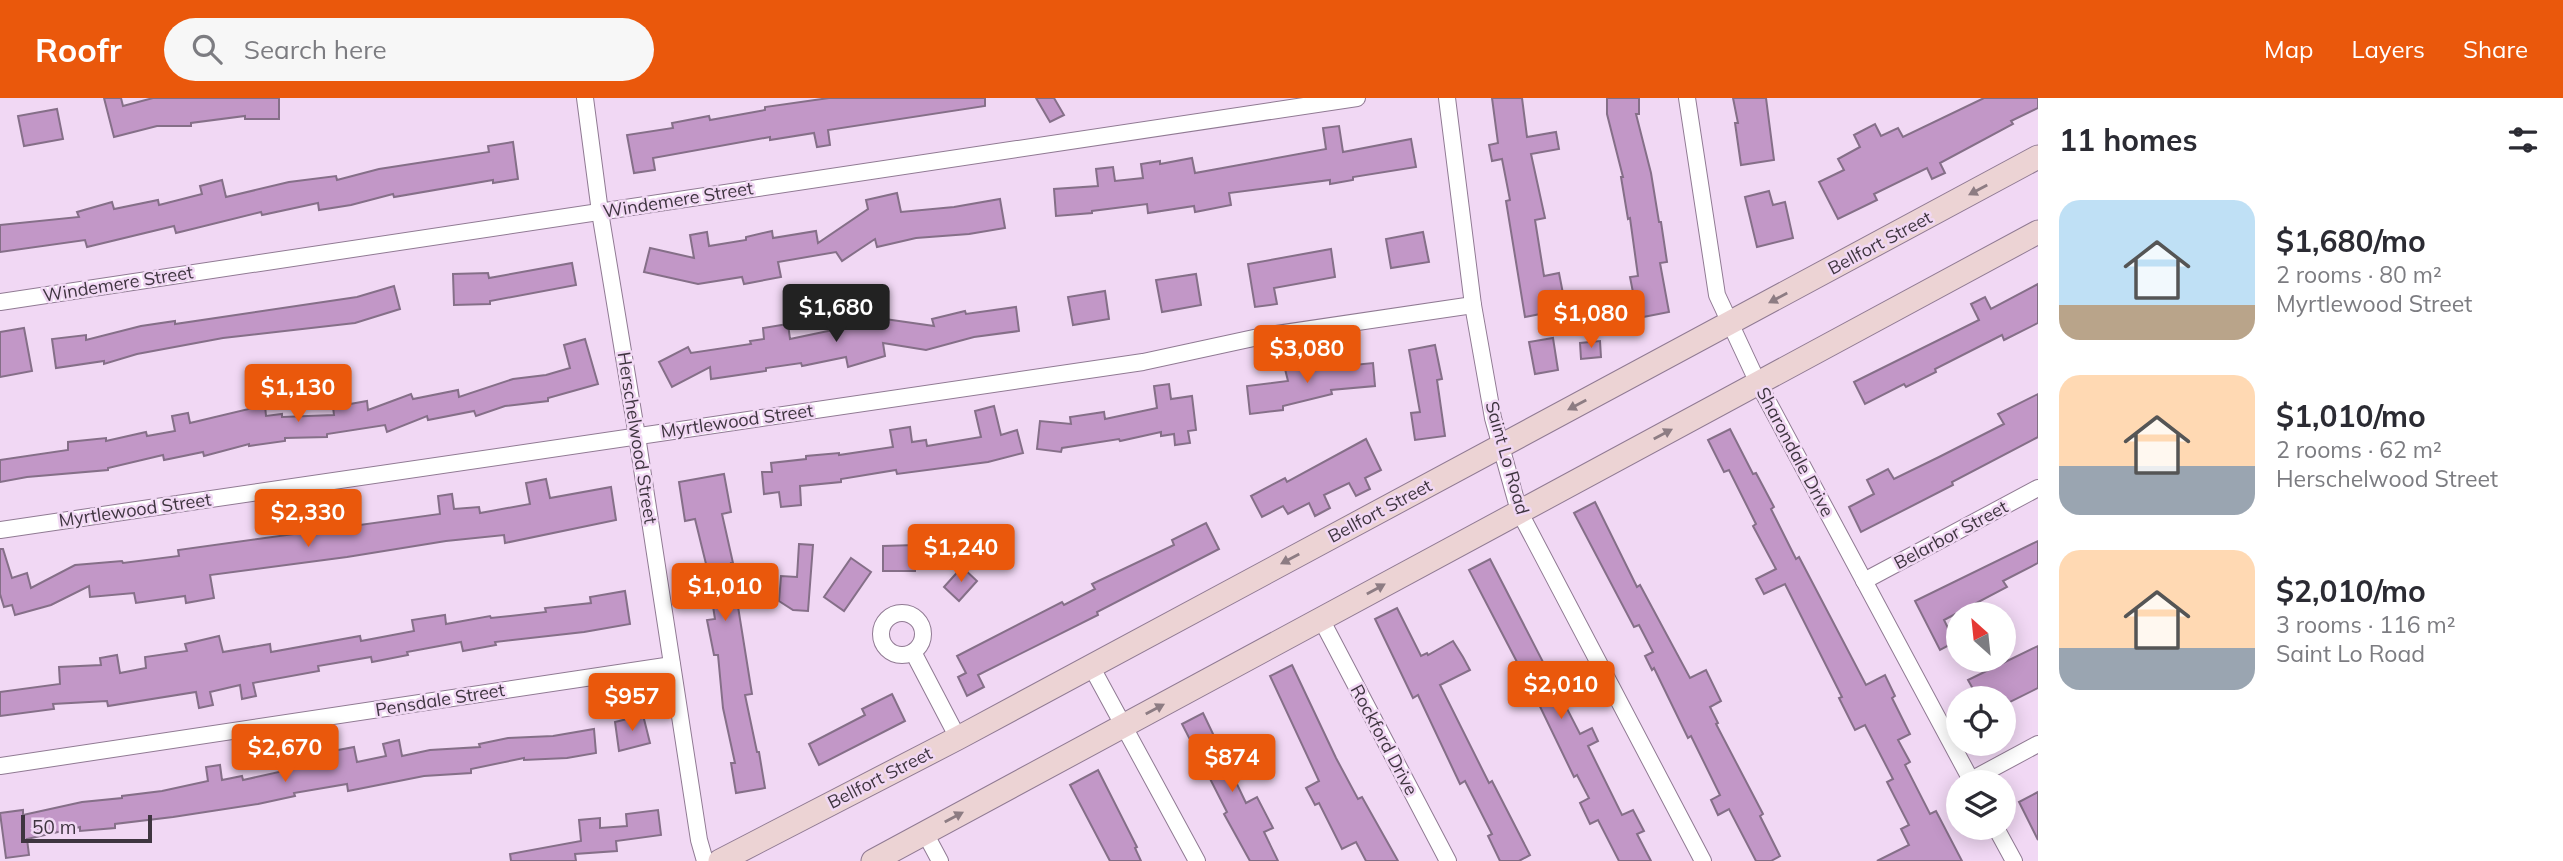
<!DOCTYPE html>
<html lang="en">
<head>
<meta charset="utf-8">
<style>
	:root { --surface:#fff; --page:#f7f7f7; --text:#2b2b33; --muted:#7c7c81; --accent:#ea580c }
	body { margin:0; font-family:Mulish,sans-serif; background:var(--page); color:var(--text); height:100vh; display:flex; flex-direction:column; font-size:26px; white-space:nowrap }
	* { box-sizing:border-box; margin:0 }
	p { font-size:23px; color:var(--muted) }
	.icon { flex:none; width:38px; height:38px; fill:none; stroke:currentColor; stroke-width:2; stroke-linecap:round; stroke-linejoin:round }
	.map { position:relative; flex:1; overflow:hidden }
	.sheet { display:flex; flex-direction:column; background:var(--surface); width:525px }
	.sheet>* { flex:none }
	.needle { width:46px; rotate:333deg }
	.tools { position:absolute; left:1946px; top:504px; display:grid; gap:14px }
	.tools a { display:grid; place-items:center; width:70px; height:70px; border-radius:50%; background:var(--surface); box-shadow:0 4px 18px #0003; font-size:35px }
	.scale { position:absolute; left:21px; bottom:18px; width:131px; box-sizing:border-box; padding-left:7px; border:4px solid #3f3540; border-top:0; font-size:19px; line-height:24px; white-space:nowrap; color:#3f3540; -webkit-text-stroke:5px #f1d8f4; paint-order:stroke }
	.price { position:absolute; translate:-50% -60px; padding:0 16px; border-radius:7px; background:var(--accent); color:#fff; font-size:23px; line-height:46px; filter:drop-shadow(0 2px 4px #0008) }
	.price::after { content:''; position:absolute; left:50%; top:42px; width:21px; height:16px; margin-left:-10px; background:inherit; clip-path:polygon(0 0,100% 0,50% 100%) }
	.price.current { background:#222; color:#fff }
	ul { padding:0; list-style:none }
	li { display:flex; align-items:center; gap:21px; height:175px; padding:0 21px }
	li span { display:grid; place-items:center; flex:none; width:196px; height:140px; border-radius:21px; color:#555 }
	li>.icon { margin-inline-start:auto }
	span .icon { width:84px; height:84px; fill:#fffc; stroke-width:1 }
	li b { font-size:30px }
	h2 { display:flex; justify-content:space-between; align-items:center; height:84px; padding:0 21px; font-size:30px }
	header { display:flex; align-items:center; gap:42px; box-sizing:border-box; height:98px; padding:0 35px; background:var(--accent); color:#fff }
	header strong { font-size:33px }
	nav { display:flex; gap:38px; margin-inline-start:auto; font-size:24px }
	.search { width:490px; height:63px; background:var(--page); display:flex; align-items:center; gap:18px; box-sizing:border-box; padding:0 24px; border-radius:38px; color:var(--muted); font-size:26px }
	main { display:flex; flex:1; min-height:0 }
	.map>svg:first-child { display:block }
	.building { fill:#c297c7; stroke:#856f88; stroke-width:2 }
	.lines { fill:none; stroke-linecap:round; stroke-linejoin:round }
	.minor-casing { stroke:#907a93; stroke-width:18 }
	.secondary-casing { stroke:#907a93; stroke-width:25 }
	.minor { stroke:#fff; stroke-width:16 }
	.secondary { stroke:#ecd3d4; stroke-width:23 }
	.oneway { fill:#8d7c83 }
	.labels { text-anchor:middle; stroke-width:5; stroke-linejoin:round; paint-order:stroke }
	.street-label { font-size:18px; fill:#3f3540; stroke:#f1d8f4 }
</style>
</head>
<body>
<header>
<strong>Roofr</strong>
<div class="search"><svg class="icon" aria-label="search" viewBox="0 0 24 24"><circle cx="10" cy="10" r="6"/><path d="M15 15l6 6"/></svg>Search here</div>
<nav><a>Map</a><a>Layers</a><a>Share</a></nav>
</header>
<main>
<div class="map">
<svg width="2038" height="763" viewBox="0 0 2038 763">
	<rect width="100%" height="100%" fill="#f1d8f4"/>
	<g class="building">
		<polygon points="104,0 121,0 123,8 153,0 279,0 279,21 245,21 245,18 191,25 191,28 157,28 114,39"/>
		<polygon points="829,0 985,0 985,8 828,32 830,47 817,49 814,35 770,42 770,39 653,60 655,72 634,75 627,37 673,30 672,25 709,18 710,22 765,12 765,9"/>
		<polygon points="1036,0 1054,0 1064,17 1050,24"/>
		<polygon points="1492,0 1522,0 1527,39 1556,34 1559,51 1531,56 1545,120 1535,122 1544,178 1559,175 1566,211 1525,219 1506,103 1510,102 1502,61 1492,63 1489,47 1498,45"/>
		<polygon points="1607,0 1639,0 1639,16 1636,16 1651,75 1659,124 1661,124 1667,164 1660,165 1669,214 1638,220 1630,179 1638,178 1630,120 1628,121 1621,79 1623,79 1607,16"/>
		<polygon points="1733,0 1766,0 1774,62 1741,67 1735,25 1738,25"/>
		<polygon points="1984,0 2038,0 2038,10 2011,23 2013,26 1940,65 1945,75 1932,81 1927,70 1874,96 1877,102 1838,121 1819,84 1844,72 1838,61 1860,49 1854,37 1875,26 1881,38 1898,30 1903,39"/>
		<polygon points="57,11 63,41 24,48 18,18"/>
		<polygon points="1339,28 1343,54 1411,41 1416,69 1353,79 1353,82 1330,86 1330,82 1229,95 1231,107 1195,114 1194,108 1148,115 1147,106 1092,113 1092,115 1056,118 1054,91 1098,88 1096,71 1113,69 1115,83 1143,80 1141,66 1160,63 1160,66 1192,60 1195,75 1326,51 1323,30"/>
		<polygon points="513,44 518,81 493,85 493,82 394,99 393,96 351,107 319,112 318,105 262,117 261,114 176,135 174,128 87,149 85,142 0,154 0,127 79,119 77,114 112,104 114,111 158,102 159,107 202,96 200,88 222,82 226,99 289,84 336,78 337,82 379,71 489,54 488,48"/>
		<polygon points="1769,93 1773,107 1785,104 1793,140 1757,149 1745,99"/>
		<polygon points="897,95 901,114 954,109 1000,101 1005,130 969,136 916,140 877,149 875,141 842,163 836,154 778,164 781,179 744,186 742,179 698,186 644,174 650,150 694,160 690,137 707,134 709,148 746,142 746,139 772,133 773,140 816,133 818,145 868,111 866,102"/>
		<polygon points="1423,134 1429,164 1391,170 1386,141"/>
		<polygon points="1331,151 1335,179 1274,190 1277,206 1255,209 1248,166"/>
		<polygon points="572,165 576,187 490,203 490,206 454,207 453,176 488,175 489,180"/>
		<polygon points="1196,176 1201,207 1162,214 1156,182"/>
		<polygon points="2038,186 2038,225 2004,242 2002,237 1935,271 1936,274 1906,289 1904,286 1865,306 1854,284 1979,222 1971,206 1985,199 1991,211"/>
		<polygon points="394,188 400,211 355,225 223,240 137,256 104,266 104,263 56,270 52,241 86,237 86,242 141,228 175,223 175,226 357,199"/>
		<polygon points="1105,193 1109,221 1073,227 1068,199"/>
		<polygon points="1016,209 1019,233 974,239 926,252 883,245 885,258 848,269 846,259 802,268 801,265 766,270 766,273 711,281 710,269 672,289 659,264 688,249 691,255 751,246 750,243 764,241 763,230 788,226 790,241 885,221 934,228 932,221 965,213 966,216"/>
		<polygon points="24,230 32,273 0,279 0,234"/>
		<polygon points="1553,240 1558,272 1535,276 1529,244"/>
		<polygon points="585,241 598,286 548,300 548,303 505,308 476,318 474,313 428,322 427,318 387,334 385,327 327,336 327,339 285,340 285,343 249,348 249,346 204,358 203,354 164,362 163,357 108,370 108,372 27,379 0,384 0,362 68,352 68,344 106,340 106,343 146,334 147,338 175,333 172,318 188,315 190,325 265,307 266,318 282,316 282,319 334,317 333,309 367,303 368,312 411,296 413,301 458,292 459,299 513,281 546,277 570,270 564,247"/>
		<polygon points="1600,243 1601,259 1581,261 1580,245"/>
		<polygon points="1435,247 1442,281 1437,282 1445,338 1415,342 1411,315 1420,314 1409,252"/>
		<polygon points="1300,258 1304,275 1323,270 1373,265 1375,288 1331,292 1332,296 1283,308 1283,312 1250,316 1247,288 1288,283 1283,263"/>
		<polygon points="1169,286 1171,301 1192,298 1196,332 1188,333 1190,345 1175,347 1174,336 1161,338 1161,334 1120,343 1119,341 1062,350 1061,354 1037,351 1040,323 1071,326 1070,319 1104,314 1105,321 1157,310 1154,288"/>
		<polygon points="2038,296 2038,339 1952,384 1953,387 1861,434 1849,409 1874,396 1867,382 1888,371 1894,381 1939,359 2004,326 1998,316"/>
		<polygon points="994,308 1001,337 1017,332 1023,355 988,364 897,376 896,372 841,381 841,384 800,388 801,407 781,409 779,394 764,396 762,374 772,374 771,365 806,361 806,358 839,355 839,357 893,349 890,332 910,329 912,344 926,342 927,348 981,339 975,313"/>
		<polygon points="1730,331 1753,376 1756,375 1774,409 1771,411 1796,461 1799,459 1866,587 1885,577 1895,598 1892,600 1910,636 1898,642 1910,664 1905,667 1930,716 1936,713 1962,763 1877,763 1909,747 1901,731 1909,727 1887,684 1893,681 1865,627 1855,632 1839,600 1842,599 1785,486 1764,496 1756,481 1776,471 1753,428 1756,426 1729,372 1724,374 1708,342"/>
		<polygon points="1366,341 1381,372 1365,380 1370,391 1356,398 1349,385 1324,397 1330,410 1315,418 1309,405 1288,416 1283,408 1262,419 1251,398 1285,380 1287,384"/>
		<polygon points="724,376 731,414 722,416 733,465 731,465 752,596 745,597 757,654 759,654 765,690 736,695 731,665 735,665 723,610 718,557 714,557 707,522 715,521 707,470 695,421 685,423 679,384"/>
		<polygon points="546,381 550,400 611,389 616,422 505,445 504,437 446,443 347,459 210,477 214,500 186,505 185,498 136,505 134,495 90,499 89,488 51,507 15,517 12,507 4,509 0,496 0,451 3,451 12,480 27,475 31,490 75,467 122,463 123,465 179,458 178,452 440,416 438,398 452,396 454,411 479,409 480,415 530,406 526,385"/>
		<polygon points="1595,404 1637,489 1640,487 1690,580 1706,572 1721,603 1710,609 1718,625 1716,626 1763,716 1760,718 1780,758 1771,763 1756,763 1729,711 1718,717 1711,702 1720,697 1691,638 1688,640 1654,570 1652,572 1645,558 1653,554 1639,527 1634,529 1574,415"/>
		<polygon points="1206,425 1219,451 1097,514 1098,517 978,577 984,589 967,598 958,579 966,575 957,558 1062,504 1064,507 1095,491 1092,486 1174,447 1172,442"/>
		<polygon points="2038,443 2038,465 2003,483 2007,489 1944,522 1955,544 1940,552 1915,503"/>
		<polygon points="799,446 813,447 808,513 793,512 779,503 781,478 797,479"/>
		<polygon points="915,447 915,473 883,473 883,448"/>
		<polygon points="851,460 871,474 844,513 824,499"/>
		<polygon points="1490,461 1580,636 1592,630 1598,643 1588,648 1622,717 1633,712 1644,733 1637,736 1651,763 1619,763 1598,722 1590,726 1580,705 1589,700 1577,677 1574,679 1533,594 1528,596 1514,566 1517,564 1469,472"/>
		<polygon points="962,469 977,483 959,503 944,489"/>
		<polygon points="625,493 630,526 584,534 495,544 496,547 463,553 461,544 407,554 408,557 372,564 371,559 318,568 319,573 253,585 256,598 242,601 240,587 210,594 213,607 199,610 196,594 108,608 107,603 53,606 54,611 0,618 0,594 60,586 59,569 101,567 100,560 117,557 120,575 146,570 145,559 187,553 185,546 219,538 223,554 270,546 271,554 360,538 361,543 414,533 412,522 445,517 446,526 490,518 491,520 546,514 545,510 591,505 590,499"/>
		<polygon points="1397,510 1421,558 1427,555 1428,557 1453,543 1463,559 1470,572 1440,587 1489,685 1492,683 1530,757 1519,763 1500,763 1488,738 1492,736 1465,683 1460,686 1418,597 1413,600 1375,521"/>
		<polygon points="2038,548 2038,590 2004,607 2004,600 1978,600 1968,582"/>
		<polygon points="1292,567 1336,660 1358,701 1362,699 1398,763 1366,763 1356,744 1342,751 1319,705 1315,707 1306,690 1319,683 1270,578"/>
		<polygon points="892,596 905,623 819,667 809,646 865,617 862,611"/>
		<polygon points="1203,615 1246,705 1257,699 1273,730 1264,734 1278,763 1250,763 1224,716 1227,714 1182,626"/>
		<polygon points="643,617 650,645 619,653 615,624"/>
		<polygon points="594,631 596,655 567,660 524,662 524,660 471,671 471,675 424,678 348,693 347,686 294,695 295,698 258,706 173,719 115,726 115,730 80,733 80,729 27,741 29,757 6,760 0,715 23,712 23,717 82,704 122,700 122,698 162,693 208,683 206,669 220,667 222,682 242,678 243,682 297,670 295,654 316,651 317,656 354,649 357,664 386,658 383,646 399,642 402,658 430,652 480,649 479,646 508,640 553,638"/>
		<polygon points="1098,672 1137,749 1135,750 1141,763 1110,763 1070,687"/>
		<polygon points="2038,694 2038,742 2019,704"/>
		<polygon points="658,712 661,737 616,743 617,753 575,756 576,763 511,763 510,756 581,743 579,722 600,720 600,730 627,728 626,716"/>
	</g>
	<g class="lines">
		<defs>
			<g id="minor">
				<polyline points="585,0 600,114 637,338 699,742 705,763"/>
				<polyline points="1447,0 1473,207 1493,320 1519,413 1703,763"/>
				<polyline points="1687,0 1717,197 1758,285 1972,684"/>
				<polyline points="0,204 1357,0"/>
				<polyline points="0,432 1143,264 1263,238 1473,207"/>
				<polyline points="1864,483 2038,390"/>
				<circle cx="902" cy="536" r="21"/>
				<polyline points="1321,521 1448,763"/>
				<polyline points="913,554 958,640"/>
				<polyline points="1091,568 1197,763"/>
				<polyline points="0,668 672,567"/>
				<polyline points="1971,682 2038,646"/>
				<polyline points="1996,730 2014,763"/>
				<polyline points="925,735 940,763"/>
			</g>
			<g id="secondary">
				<polyline points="720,763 958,640 2038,59"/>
				<polyline points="873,763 2038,134"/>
			</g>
		</defs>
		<use href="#minor" class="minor-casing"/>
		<use href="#secondary" class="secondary-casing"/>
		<use href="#minor" class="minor"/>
		<use href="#secondary" class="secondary"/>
	</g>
	<defs><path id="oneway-solid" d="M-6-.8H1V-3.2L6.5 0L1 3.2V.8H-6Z" transform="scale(1.75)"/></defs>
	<g class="oneway">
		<use href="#oneway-solid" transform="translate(1978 92) rotate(152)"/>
		<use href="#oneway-solid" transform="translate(1778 200) rotate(152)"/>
		<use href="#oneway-solid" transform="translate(1577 307) rotate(152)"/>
		<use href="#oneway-solid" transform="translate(1663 336) rotate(-28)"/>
		<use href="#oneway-solid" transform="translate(1290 461) rotate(152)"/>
		<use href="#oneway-solid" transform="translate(1376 491) rotate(-29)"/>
		<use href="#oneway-solid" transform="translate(1155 611) rotate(-28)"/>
		<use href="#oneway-solid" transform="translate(954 719) rotate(-28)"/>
	</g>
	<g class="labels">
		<g class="street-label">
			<text transform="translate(678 102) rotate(-9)" y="6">Windemere Street</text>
			<text transform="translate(1880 145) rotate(-28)" y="6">Bellfort Street</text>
			<text transform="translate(118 186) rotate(-9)" y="6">Windemere Street</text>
			<text transform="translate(737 323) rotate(-8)" y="6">Myrtlewood Street</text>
			<text transform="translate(637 340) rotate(81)" y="6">Herschelwood Street</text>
			<text transform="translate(1795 354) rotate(62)" y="6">Sharondale Drive</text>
			<text transform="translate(1507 360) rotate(74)" y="6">Saint Lo Road</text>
			<text transform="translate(135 412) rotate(-8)" y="6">Myrtlewood Street</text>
			<text transform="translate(1380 413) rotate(-28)" y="6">Bellfort Street</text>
			<text transform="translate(1951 437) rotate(-28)" y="6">Belarbor Street</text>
			<text transform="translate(440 602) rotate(-9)" y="6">Pensdale Street</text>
			<text transform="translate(1384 642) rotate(62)" y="6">Rockford Drive</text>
			<text transform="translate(880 680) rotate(-27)" y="6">Bellfort Street</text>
		</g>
	</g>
</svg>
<div class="tools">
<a><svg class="needle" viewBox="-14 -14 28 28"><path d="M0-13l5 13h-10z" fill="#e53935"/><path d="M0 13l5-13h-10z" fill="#7c7c81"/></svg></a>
<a><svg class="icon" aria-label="locate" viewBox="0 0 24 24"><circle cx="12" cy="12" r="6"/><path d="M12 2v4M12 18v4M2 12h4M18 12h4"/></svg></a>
<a><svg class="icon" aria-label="layers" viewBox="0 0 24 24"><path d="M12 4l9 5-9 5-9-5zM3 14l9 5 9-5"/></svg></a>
</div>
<div class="scale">50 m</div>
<b class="price current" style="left:836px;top:246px">$1,680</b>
<b class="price" style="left:1591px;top:252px">$1,080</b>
<b class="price" style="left:1307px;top:287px">$3,080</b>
<b class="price" style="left:298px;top:326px">$1,130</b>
<b class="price" style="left:308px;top:451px">$2,330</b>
<b class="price" style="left:961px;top:486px">$1,240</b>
<b class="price" style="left:725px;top:525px">$1,010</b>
<b class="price" style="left:1561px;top:623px">$2,010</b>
<b class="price" style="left:632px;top:635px">$957</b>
<b class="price" style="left:285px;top:686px">$2,670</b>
<b class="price" style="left:1232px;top:696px">$874</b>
</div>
<section class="sheet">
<h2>11 homes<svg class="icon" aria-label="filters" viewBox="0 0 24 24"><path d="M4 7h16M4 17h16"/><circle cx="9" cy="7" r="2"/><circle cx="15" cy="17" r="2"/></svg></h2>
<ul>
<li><span style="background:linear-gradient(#bfe0f5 75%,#b9a48a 0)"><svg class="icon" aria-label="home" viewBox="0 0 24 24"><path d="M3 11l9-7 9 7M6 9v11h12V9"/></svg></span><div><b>$1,680/mo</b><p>2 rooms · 80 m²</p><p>Myrtlewood Street</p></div></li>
<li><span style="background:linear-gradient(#ffd9b3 65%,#9aa5b1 0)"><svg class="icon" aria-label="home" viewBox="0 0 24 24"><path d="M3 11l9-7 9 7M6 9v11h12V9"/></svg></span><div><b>$1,010/mo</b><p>2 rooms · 62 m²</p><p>Herschelwood Street</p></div></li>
<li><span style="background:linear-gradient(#ffd9b3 70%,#9aa5b1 0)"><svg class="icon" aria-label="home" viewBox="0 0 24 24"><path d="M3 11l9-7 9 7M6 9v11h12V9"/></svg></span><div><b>$2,010/mo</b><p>3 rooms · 116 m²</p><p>Saint Lo Road</p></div></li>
</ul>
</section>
</main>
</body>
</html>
